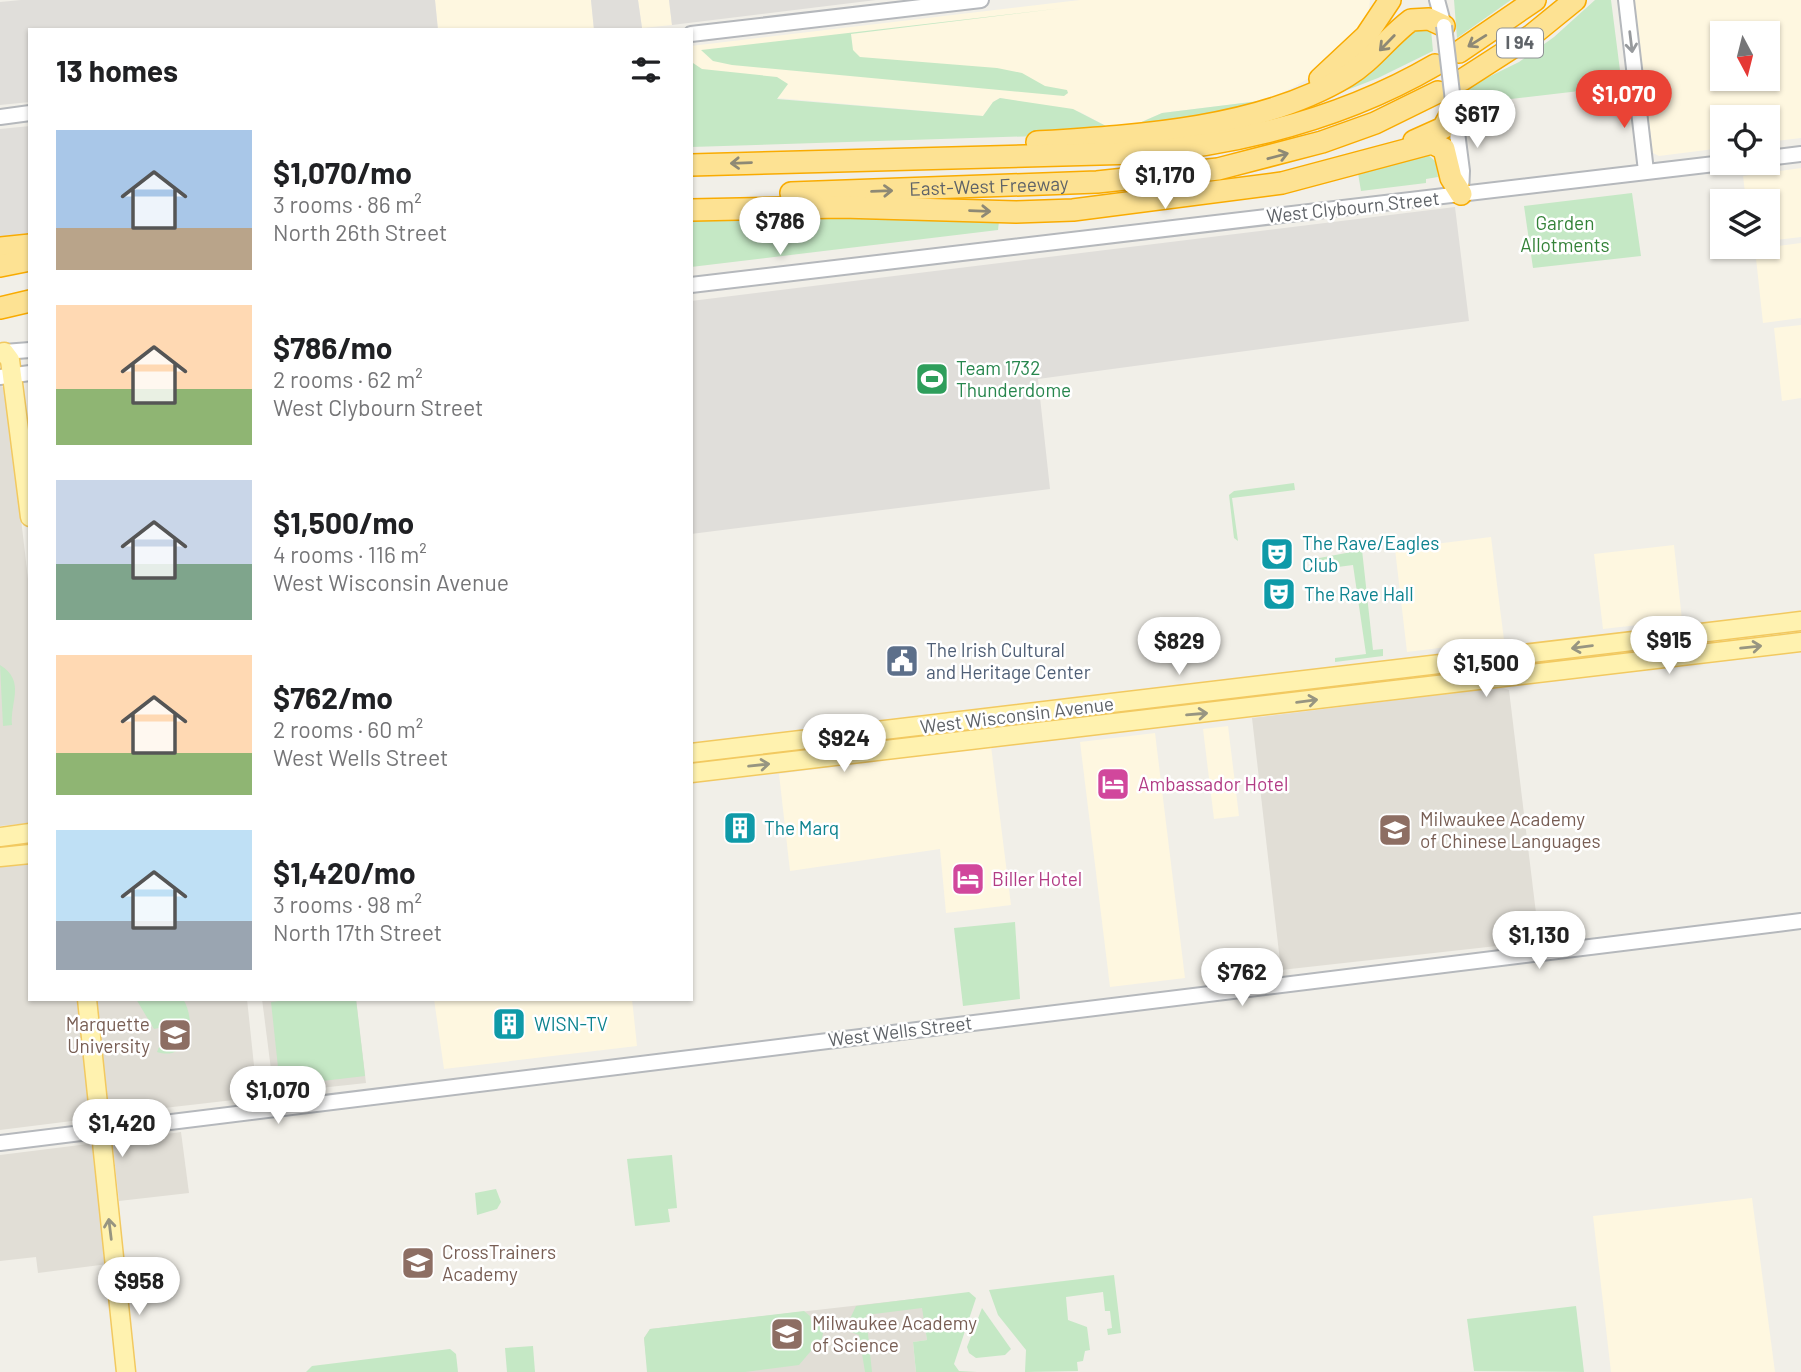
<!DOCTYPE html>
<html lang="en">
<head>
<meta charset="utf-8">
<style>
	:root { --surface:#fff; --page:#f6f6f6; --text:#202124; --muted:#757577; --accent:#ea4335 }
	body { margin:0; font-family:Barlow,sans-serif; background:var(--page); color:var(--text); height:100vh; display:flex; flex-direction:column; font-size:26px; white-space:nowrap }
	* { box-sizing:border-box; margin:0 }
	p { font-size:23px; color:var(--muted) }
	.icon { flex:none; width:38px; height:38px; fill:none; stroke:currentColor; stroke-width:2; stroke-linecap:round; stroke-linejoin:round }
	.map { position:relative; flex:1; overflow:hidden }
	.details { position:absolute; left:28px; top:28px; width:665px; height:973px; display:flex; flex-direction:column; background:var(--surface); border-radius:0px; box-shadow:0 2px 5px #0004 }
	.details>* { flex:none }
	.needle { width:46px; rotate:173deg }
	.buttons { position:absolute; left:1710px; top:21px; display:grid; gap:14px }
	.buttons a { display:grid; place-items:center; width:70px; height:70px; border-radius:0px; background:var(--surface); box-shadow:0 2px 5px #0004; font-size:35px }
	.price { position:absolute; translate:-50% -60px; padding:0 16px; border-radius:24px; background:#fff; color:#222; font-size:23px; line-height:46px; filter:drop-shadow(0 2px 4px #0008) }
	.price::after { content:''; position:absolute; left:50%; top:42px; width:21px; height:16px; margin-left:-10px; background:inherit; clip-path:polygon(0 0,100% 0,50% 100%) }
	.price.active { background:var(--accent); color:#fff }
	ul { padding:0; list-style:none }
	li { display:flex; align-items:center; gap:21px; height:175px; padding:0 28px }
	li span { display:grid; place-items:center; flex:none; width:196px; height:140px; border-radius:0px; color:#555 }
	li>.icon { margin-inline-start:auto }
	span .icon { width:84px; height:84px; fill:#fffc; stroke-width:1 }
	li b { font-size:30px }
	h2 { display:flex; justify-content:space-between; align-items:center; height:84px; padding:0 28px; font-size:30px }
	.map>svg:first-child { display:block }
	.commercial { fill:#fef7e0; fill-rule:evenodd }
	.industrial { fill:#e0deda }
	.education { fill:#e1ded6 }
	.green { fill:#c5e8c5 }
	.lines { fill:none; stroke-linecap:round; stroke-linejoin:round }
	.minor-casing { stroke:#b5b8bc; stroke-width:18 }
	.major-casing { stroke:#f2c960; stroke-width:21 }
	.highway-casing { stroke:#f9ab00; stroke-width:24 }
	.minor { stroke:#fff; stroke-width:14 }
	.major { stroke:#fff2af; stroke-width:18 }
	.highway { stroke:#fde293; stroke-width:21 }
	.minor-bridge-casing { stroke:#b5b8bc; stroke-width:18; stroke-linecap:butt }
	.minor-bridge { stroke:#fff; stroke-width:14 }
	.oneway { stroke:#8e8975 }
	.oneway2 { stroke:#979a9d }
	.oneway3 { stroke:#979581 }
	.labels { text-anchor:middle; stroke-width:5; stroke-linejoin:round; paint-order:stroke }
	.shield { fill:#fff; stroke:#8f9295; stroke-width:2 }
	.shield-label { font-size:18px; font-weight:bold; fill:#5f6368 }
	.street-label { font-size:19px; fill:#5f6368; stroke:#fff }
	.park-label { font-size:19px; fill:#348238; stroke:#fff }
	.leisure-label { font-size:19px; fill:#27864d; stroke:#fff; text-anchor:start }
	.culture-label { font-size:19px; fill:#0d838f; stroke:#fff; text-anchor:start }
	.service-label { font-size:19px; fill:#4e5e75; stroke:#fff; text-anchor:start }
	.hotel-label { font-size:19px; fill:#b23c85; stroke:#fff; text-anchor:start }
	.education-label { font-size:19px; fill:#785e54; stroke:#fff; text-anchor:start }
</style>
</head>
<body>
<div class="map">
<svg width="1801" height="1372" viewBox="0 0 1801 1372">
	<rect width="100%" height="100%" fill="#f1efe8"/>
	<g class="commercial">
		<polygon points="435,0 591,0 594,30 438,30"/>
		<polygon points="638,0 669,0 672,25 642,28"/>
		<polygon points="1080,0 1370,0 1368,21 1314,75 1292,88 1267,100 1162,113 1137,124 1106,126 1080,112 1000,98 993,102 983,116 777,98 787,83 691,72 691,46"/>
		<path d="M1633,0H1801V138L1768,142V117H1722V148L1659,156L1653,153ZM1722,33H1768V79H1722Z"/>
		<polygon points="1801,168 1801,237 1768,241 1768,201 1746,201 1743,176"/>
		<polygon points="1801,243 1801,318 1763,323 1755,249"/>
		<polygon points="1801,325 1801,398 1782,401 1774,328"/>
		<polygon points="1491,537 1504,640 1407,652 1395,549"/>
		<polygon points="1674,545 1682,620 1603,629 1594,554"/>
		<polygon points="1228,726 1239,816 1214,819 1203,729"/>
		<polygon points="1155,733 1185,978 1110,987 1080,742"/>
		<polygon points="991,746 1011,905 946,913 940,849 790,871 779,774"/>
		<polygon points="434,999 632,999 637,1046 444,1069"/>
		<polygon points="1752,1198 1775,1372 1611,1372 1593,1216"/>
	</g>
	<g class="industrial">
		<polygon points="21,0 435,0 438,30 30,30 30,102 0,105 0,2"/>
		<polygon points="591,0 638,0 642,28 594,30"/>
		<polygon points="669,0 876,0 672,25"/>
		<polygon points="30,126 30,233 0,237 0,129"/>
		<polygon points="1455,207 1469,321 1038,379 1050,489 691,534 691,301"/>
	</g>
	<g class="education">
		<polygon points="0,385 6,390 30,596 30,823 0,826"/>
		<polygon points="1500,687 1509,690 1539,938 1533,942 1281,970 1252,718"/>
		<polygon points="30,864 30,999 77,999 91,1115 88,1119 0,1130 0,867"/>
		<polygon points="96,999 247,999 257,1094 251,1098 112,1114 108,1107"/>
		<polygon points="262,999 356,999 366,1083 274,1093"/>
		<polygon points="181,1132 189,1193 119,1201 113,1147 116,1141"/>
		<polygon points="88,1144 94,1148 108,1264 38,1273 36,1257 0,1261 0,1155"/>
		<polygon points="922,1298 927,1340 913,1342 916,1372 648,1372 644,1338 650,1329"/>
	</g>
	<g class="green">
		<polygon points="1454,0 1511,0 1457,38"/>
		<polygon points="1595,0 1611,0 1622,86 1467,104 1464,89 1519,62 1554,37"/>
		<polygon points="1063,8 851,34 853,50 860,57 997,68 1022,73 1045,86 1067,90 1068,93 1064,96 732,65 713,61 701,50"/>
		<polygon points="1413,27 1431,30 1433,51 1378,78 1306,106"/>
		<polygon points="691,51 693,63 702,69 777,77 788,84 777,99 983,116 993,102 1000,98 1073,109 1106,126 1137,124 1162,113 1267,100 1236,111 1069,135 691,147"/>
		<polygon points="1425,152 1436,162 1438,177 1426,179 1426,183 1361,191 1358,173"/>
		<polygon points="1632,193 1641,256 1533,268 1524,206"/>
		<polygon points="796,215 999,221 998,230 691,267 691,220"/>
		<polygon points="1294,483 1295,490 1232,498 1238,541 1234,538 1229,495 1234,491"/>
		<polygon points="1362,550 1373,650 1383,649 1383,656 1335,662 1335,658 1366,654 1353,565 1315,570 1314,559"/>
		<path d="M0,665C26,681 10,702 12,725L3,726Z"/>
		<polygon points="1015,922 1020,999 963,1006 954,928"/>
		<path d="M136,999H183C197,1021 190,1062 157,1052L159,1047L168,1044L171,1034L163,1027L154,1029Z"/>
		<polygon points="293,999 356,999 365,1076 280,1086 271,1002"/>
		<polygon points="672,1155 677,1208 668,1209 670,1222 635,1226 627,1159"/>
		<polygon points="496,1189 501,1202 497,1209 477,1215 475,1193"/>
		<polygon points="1114,1275 1121,1333 1108,1335 1107,1329 1112,1328 1110,1311 1105,1311 1103,1292 1066,1297 1068,1320 1087,1327 1090,1350 1085,1351 1083,1361 1077,1362 1078,1371 1025,1372 1026,1350 998,1315 989,1290"/>
		<polygon points="969,1292 976,1298 954,1364 959,1371 977,1372 916,1372 913,1342 927,1340 922,1308 866,1315 872,1372 865,1372 859,1335 851,1332 848,1323 856,1306"/>
		<polygon points="1576,1306 1584,1372 1474,1371 1467,1319"/>
		<polygon points="982,1308 1011,1349 1005,1355 976,1358 969,1353 967,1347"/>
		<polygon points="804,1311 810,1316 812,1325 820,1324 824,1328 822,1338 799,1365 745,1372 647,1372 644,1338 650,1329"/>
		<polygon points="533,1346 535,1372 507,1372 505,1348"/>
		<polygon points="450,1349 456,1354 458,1372 306,1372 312,1366"/>
	</g>
	<g class="lines">
		<defs>
			<g id="minor">
				<polyline points="1437,0 1444,26"/>
				<polyline points="1626,0 1646,171"/>
				<polyline points="691,34 981,0"/>
				<polyline points="1454,109 1462,171 1461,193"/>
				<polyline points="0,117 30,113"/>
				<polyline points="1768,158 1801,154"/>
				<polyline points="691,285 1723,163"/>
				<polyline points="4,352 30,350"/>
				<polyline points="0,377 30,373"/>
				<polyline points="0,1143 1801,921"/>
			</g>
			<g id="major">
				<polyline points="0,353 4,352 10,360 30,517"/>
				<polyline points="691,753 1801,621"/>
				<polyline points="691,773 1801,642"/>
				<polyline points="0,837 30,833"/>
				<polyline points="0,857 30,854"/>
				<polyline points="87,999 126,1372"/>
			</g>
			<g id="highway">
				<polyline points="1459,52 1535,0"/>
				<polyline points="1320,79 1366,36 1390,0"/>
				<polyline points="1462,80 1532,35 1575,0"/>
				<polyline points="1414,141 1443,128 1454,108"/>
				<path d="M1037,142C1136,136 1260,129 1347,76C1372,61 1388,37 1411,20L1429,19L1444,26"/>
				<path d="M691,165L1137,153C1241,144 1344,118 1435,65"/>
				<path id="s1" d="M791,193L1097,182L1218,169L1322,142L1375,123L1438,92"/>
				<polyline points="691,210 842,207 1016,212 1073,210 1282,183 1432,143 1444,149 1451,178 1461,194"/>
				<polyline points="0,248 30,245"/>
				<polyline points="0,266 30,260"/>
				<polyline points="0,308 30,301"/>
			</g>
		</defs>
		<use href="#minor" class="minor-casing"/>
		<use href="#major" class="major-casing"/>
		<use href="#highway" class="highway-casing"/>
		<use href="#minor" class="minor"/>
		<use href="#major" class="major"/>
		<use href="#highway" class="highway"/>
		<defs>
			<polyline id="minor-bridge" points="1444,26 1453,101"/>
		</defs>
		<use href="#minor-bridge" class="minor-bridge-casing"/>
		<use href="#minor-bridge" class="minor-bridge"/>
	</g>
	<defs><path id="oneway-shaft" d="M-6 0H5M1.5-3L5.5 0L1.5 3" fill="none" stroke-width="1.6" stroke-linecap="round" stroke-linejoin="round" transform="scale(1.75)"/></defs>
	<g class="oneway">
		<use href="#oneway-shaft" transform="translate(1477 41) rotate(148)"/>
		<use href="#oneway-shaft" transform="translate(1387 43) rotate(134)"/>
		<use href="#oneway-shaft" transform="translate(1278 156) rotate(-15)"/>
		<use href="#oneway-shaft" transform="translate(741 163) rotate(178)"/>
		<use href="#oneway-shaft" transform="translate(882 191) rotate(-2)"/>
		<use href="#oneway-shaft" transform="translate(980 211) rotate(2)"/>
	</g>
	<use class="oneway2" href="#oneway-shaft" transform="translate(1631 42) rotate(83)"/>
	<g class="oneway3">
		<use href="#oneway-shaft" transform="translate(1582 647) rotate(173)"/>
		<use href="#oneway-shaft" transform="translate(1751 647) rotate(-6)"/>
		<use href="#oneway-shaft" transform="translate(1307 701) rotate(-7)"/>
		<use href="#oneway-shaft" transform="translate(1197 714) rotate(-5)"/>
		<use href="#oneway-shaft" transform="translate(759 765) rotate(-6)"/>
		<use href="#oneway-shaft" transform="translate(110 1229) rotate(-97)"/>
	</g>
	<defs>
		<symbol id="stadium-square" viewBox="-11 -11 22 22"><rect x="-9" y="-9" width="18" height="18" rx="4" fill="#2e9e5b" stroke="#fff"/><path d="M0-5a6.5 5 0 1 0 0 10a6.5 5 0 1 0 0-10ZM-3.5-1.8h7v3.6h-7Z" fill="#fff"/></symbol>
		<symbol id="theatre-square" viewBox="-11 -11 22 22"><rect x="-9" y="-9" width="18" height="18" rx="4" fill="#0f9aa8" stroke="#fff"/><path d="M-5-5.5Q0-4 5-5.5V0Q5 5 0 6Q-5 5-5 0ZM-3.3-2.5H-1v1.5H-3.3ZM1-2.5H3.3v1.5H1ZM-2.8 1Q0 5.5 2.8 1Z" fill="#fff"/></symbol>
		<symbol id="civic-square" viewBox="-11 -11 22 22"><rect x="-9" y="-9" width="18" height="18" rx="4" fill="#5c6f8a" stroke="#fff"/><path d="M-.6-6.5H3V-4.5H.6V-3L4-1V1h2V6H-6V1h2V-1L-.6-3ZM-1.2 2.5V6h2.4V2.5Z" fill="#fff"/></symbol>
		<symbol id="hotel-square" viewBox="-11 -11 22 22"><rect x="-9" y="-9" width="18" height="18" rx="4" fill="#d1479c" stroke="#fff"/><path d="M-6-4.5h1.5V1H6V5H4.5V3h-9V5H-6ZM-4 0a1.8 1.8 0 1 1 3.6 0ZM.5 0V-2.5h3Q6-2.5 6 0Z" fill="#fff"/></symbol>
		<symbol id="building-square" viewBox="-11 -11 22 22"><rect x="-9" y="-9" width="18" height="18" rx="4" fill="#0f9aa8" stroke="#fff"/><path d="M-4-6H4V6H1V3H-1V6H-4ZM-2.5-4.3h1.7v1.8h-1.7ZM.8-4.3h1.7v1.8H.8ZM-2.5-1h1.7V.8h-1.7ZM.8-1h1.7V.8H.8Z" fill="#fff"/></symbol>
		<symbol id="school-square" viewBox="-11 -11 22 22"><rect x="-9" y="-9" width="18" height="18" rx="4" fill="#8d6e63" stroke="#fff"/><path d="M0-5L7-2L0 1L-7-2ZM-4 1L0 2.5L4 1V4Q0 6-4 4Z" fill="#fff"/></symbol>
		<symbol id="university-square" viewBox="-11 -11 22 22"><rect x="-9" y="-9" width="18" height="18" rx="4" fill="#8d6e63" stroke="#fff"/><path d="M0-5L7-2L0 1L-7-2ZM-4 1L0 2.5L4 1V4Q0 6-4 4Z" fill="#fff"/></symbol>
	</defs>
	<g fill-rule="evenodd">
		<use href="#stadium-square" x="913" y="360" width="38" height="38"/>
		<use href="#theatre-square" x="1258" y="535" width="38" height="38"/>
		<use href="#theatre-square" x="1260" y="575" width="38" height="38"/>
		<use href="#civic-square" x="883" y="642" width="38" height="38"/>
		<use href="#hotel-square" x="1094" y="765" width="38" height="38"/>
		<use href="#building-square" x="721" y="809" width="38" height="38"/>
		<use href="#school-square" x="1376" y="811" width="38" height="38"/>
		<use href="#hotel-square" x="949" y="860" width="38" height="38"/>
		<use href="#building-square" x="490" y="1005" width="38" height="38"/>
		<use href="#university-square" x="156" y="1016" width="38" height="38"/>
		<use href="#school-square" x="399" y="1244" width="38" height="38"/>
		<use href="#school-square" x="768" y="1315" width="38" height="38"/>
	</g>
	<g class="labels">
		<rect class="shield" x="1497" y="28.5" width="46" height="29" rx="5"/>
		<g class="shield-label">
			<text x="1520" y="49">I 94</text>
		</g>
		<g class="street-label">
			<text dy="7" stroke="none"><textPath href="#s1" startOffset="198">East-West Freeway</textPath></text>
			<text transform="translate(1353 207) rotate(-6)" y="7">West Clybourn Street</text>
			<text transform="translate(1017 715) rotate(-7)" y="7">West Wisconsin Avenue</text>
			<text transform="translate(900 1031) rotate(-7)" y="7">West Wells Street</text>
		</g>
		<g class="park-label">
			<text x="1565" y="230">Garden<tspan x="1565" dy="22">Allotments</tspan></text>
		</g>
		<g class="leisure-label">
			<text x="956" y="375">Team 1732<tspan x="956" dy="22">Thunderdome</tspan></text>
		</g>
		<g class="culture-label">
			<text x="1302" y="550">The Rave/Eagles<tspan x="1302" dy="22">Club</tspan></text>
			<text x="1304" y="601">The Rave Hall</text>
			<text x="764" y="835">The Marq</text>
			<text x="534" y="1031">WISN-TV</text>
		</g>
		<g class="service-label">
			<text x="926" y="657">The Irish Cultural<tspan x="926" dy="22">and Heritage Center</tspan></text>
		</g>
		<g class="hotel-label">
			<text x="1138" y="791">Ambassador Hotel</text>
			<text x="992" y="886">Biller Hotel</text>
		</g>
		<g class="education-label">
			<text x="1420" y="826">Milwaukee Academy<tspan x="1420" dy="22">of Chinese Languages</tspan></text>
			<text x="150" y="1031" text-anchor="end">Marquette<tspan x="150" dy="22">University</tspan></text>
			<text x="442" y="1259">CrossTrainers<tspan x="442" dy="22">Academy</tspan></text>
			<text x="812" y="1330">Milwaukee Academy<tspan x="812" dy="22">of Science</tspan></text>
		</g>
	</g>
</svg>
<div class="buttons">
<a><svg class="needle" viewBox="-14 -14 28 28"><path d="M0-13l5 13h-10z" fill="#e53935"/><path d="M0 13l5-13h-10z" fill="#757577"/></svg></a>
<a><svg class="icon" aria-label="locate" viewBox="0 0 24 24"><circle cx="12" cy="12" r="6"/><path d="M12 2v4M12 18v4M2 12h4M18 12h4"/></svg></a>
<a><svg class="icon" aria-label="layers" viewBox="0 0 24 24"><path d="M12 4l9 5-9 5-9-5zM3 14l9 5 9-5"/></svg></a>
</div>
<b class="price active" style="left:1624px;top:130px">$1,070</b>
<b class="price" style="left:1477px;top:150px">$617</b>
<b class="price" style="left:1165px;top:211px">$1,170</b>
<b class="price" style="left:780px;top:257px">$786</b>
<b class="price" style="left:1669px;top:676px">$915</b>
<b class="price" style="left:1179px;top:677px">$829</b>
<b class="price" style="left:1486px;top:699px">$1,500</b>
<b class="price" style="left:844px;top:774px">$924</b>
<b class="price" style="left:1539px;top:971px">$1,130</b>
<b class="price" style="left:1242px;top:1008px">$762</b>
<b class="price" style="left:278px;top:1126px">$1,070</b>
<b class="price" style="left:122px;top:1159px">$1,420</b>
<b class="price" style="left:139px;top:1317px">$958</b>
<section class="details">
<h2>13 homes<svg class="icon" aria-label="filters" viewBox="0 0 24 24"><path d="M4 7h16M4 17h16"/><circle cx="9" cy="7" r="2"/><circle cx="15" cy="17" r="2"/></svg></h2>
<ul>
<li><span style="background:linear-gradient(#a9c7e8 70%,#b9a48a 0)"><svg class="icon" aria-label="home" viewBox="0 0 24 24"><path d="M3 11l9-7 9 7M6 9v11h12V9"/></svg></span><div><b>$1,070/mo</b><p>3 rooms · 86 m²</p><p>North 26th Street</p></div></li>
<li><span style="background:linear-gradient(#ffd9b3 60%,#8fb573 0)"><svg class="icon" aria-label="home" viewBox="0 0 24 24"><path d="M3 11l9-7 9 7M6 9v11h12V9"/></svg></span><div><b>$786/mo</b><p>2 rooms · 62 m²</p><p>West Clybourn Street</p></div></li>
<li><span style="background:linear-gradient(#c9d6e8 60%,#7fa58c 0)"><svg class="icon" aria-label="home" viewBox="0 0 24 24"><path d="M3 11l9-7 9 7M6 9v11h12V9"/></svg></span><div><b>$1,500/mo</b><p>4 rooms · 116 m²</p><p>West Wisconsin Avenue</p></div></li>
<li><span style="background:linear-gradient(#ffd9b3 70%,#8fb573 0)"><svg class="icon" aria-label="home" viewBox="0 0 24 24"><path d="M3 11l9-7 9 7M6 9v11h12V9"/></svg></span><div><b>$762/mo</b><p>2 rooms · 60 m²</p><p>West Wells Street</p></div></li>
<li><span style="background:linear-gradient(#bfe0f5 65%,#9aa5b1 0)"><svg class="icon" aria-label="home" viewBox="0 0 24 24"><path d="M3 11l9-7 9 7M6 9v11h12V9"/></svg></span><div><b>$1,420/mo</b><p>3 rooms · 98 m²</p><p>North 17th Street</p></div></li>
</ul>
</section>
</div>
</body>
</html>
